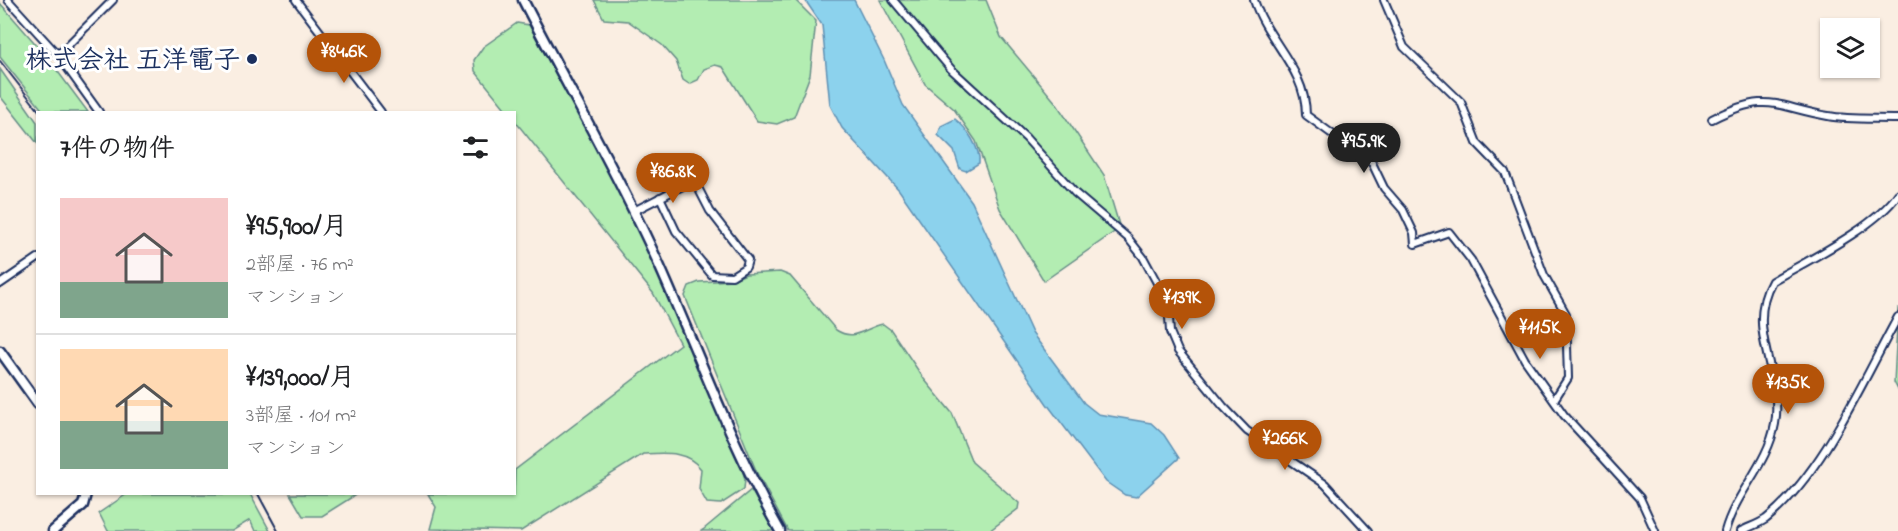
<!DOCTYPE html>
<html lang="ja">
<head>
<meta charset="utf-8">
<style>
	:root { --surface:#fff; --page:#f6f6f6; --text:#202124; --muted:#757577; --line:#e0e0e0; --accent:#b45309 }
	body { margin:0; font-family:"Indie Flower","Klee One",sans-serif; background:var(--page); color:var(--text); height:100vh; display:flex; flex-direction:column; font-size:22px; white-space:nowrap }
	* { box-sizing:border-box; margin:0 }
	p { font-size:20px; color:var(--muted) }
	.icon { flex:none; width:33px; height:33px; fill:none; stroke:currentColor; stroke-width:2; stroke-linecap:round; stroke-linejoin:round }
	.map { position:relative; flex:1; overflow:hidden }
	.side { position:absolute; left:36px; top:111px; width:480px; height:384px; display:flex; flex-direction:column; background:var(--surface); border-radius:0px; box-shadow:0 2px 4px #0004 }
	.side>* { flex:none }
	.buttons { position:absolute; left:1820px; top:18px; display:grid; gap:12px }
	.buttons a { display:grid; place-items:center; width:60px; height:60px; border-radius:0px; background:var(--surface); box-shadow:0 2px 4px #0004; font-size:30px }
	.price { position:absolute; translate:-50% -51px; padding:0 14px; border-radius:21px; background:var(--accent); color:#fff; font-size:20px; line-height:39px; filter:drop-shadow(0 2px 3px #0008) }
	.price::after { content:''; position:absolute; left:50%; top:36px; width:18px; height:14px; margin-left:-9px; background:inherit; clip-path:polygon(0 0,100% 0,50% 100%) }
	.price.active { background:#222; color:#fff }
	ul { padding:0; list-style:none }
	li { display:flex; align-items:center; gap:18px; height:150px; padding:0 24px }
	li+li { border-top:2px solid var(--line) }
	li span { display:grid; place-items:center; flex:none; width:168px; height:120px; border-radius:0px; color:#555 }
	li>.icon { margin-inline-start:auto }
	span .icon { width:72px; height:72px; fill:#fffc; stroke-width:1 }
	li b { font-size:26px }
	h2 { display:flex; justify-content:space-between; align-items:center; height:72px; padding:0 24px; font-size:26px }
	.map>svg:first-child { display:block }
	.green { fill:#b3edb2; stroke:#678e88; stroke-width:1.5 }
	.water { fill:#8cd2ed; stroke:#5f91b4; stroke-width:1.5 }
	.lines { fill:none; stroke-linecap:round; stroke-linejoin:round }
	.street-casing { stroke:#1b2f5e; stroke-width:10 }
	.secondary-casing { stroke:#1b2f5e; stroke-width:13 }
	.street { stroke:#fff; stroke-width:6 }
	.secondary { stroke:#fff; stroke-width:8 }
	.rail { stroke:#1b2f5e; stroke-width:2 }
	.poi-dot { fill:#1b2f5e; stroke:#fff; stroke-width:2 }
	.labels { text-anchor:middle; stroke-width:6; stroke-linejoin:round; paint-order:stroke }
	.poi-label { font-size:26px; font-weight:bold; fill:#1b2f5e; stroke:#fff; text-anchor:end }
</style>
</head>
<body>
<div class="map">
<svg width="1898" height="531" viewBox="0 0 1898 531">
	<rect width="100%" height="100%" fill="#faeee2"/>
	<filter id="ink" filterUnits="userSpaceOnUse"><feTurbulence type="fractalNoise" baseFrequency=".0167" numOctaves="2"/><feDisplacementMap in="SourceGraphic" scale="12" xChannelSelector="R" yChannelSelector="G"/><feConvolveMatrix kernelMatrix="1 2 1 2 8 2 1 2 1" color-interpolation-filters="sRGB"/></filter>
	<g filter="url(#ink)">
		<g class="green">
			<polygon points="594,0 795,0 816,21 810,75 794,117 777,124 757,121 723,67 715,65 704,69 698,80 689,84 683,80 676,61 662,45 628,21 604,19"/>
			<polygon points="880,0 986,0 1001,37 1056,103 1104,175 1120,228 1044,281 1000,209 976,141 954,109 925,84"/>
			<polygon points="0,3 47,57 88,112 44,112 0,57"/>
			<path d="M517,23L529,25L629,208L737,452L745,479L744,489L721,504L707,503L699,489L701,469C687,450 664,453 643,454L521,531L430,529L436,507L428,494H514L515,470L680,344L653,293L515,121L514,112H508L475,71L474,60L483,47Z"/>
			<polygon points="0,69 37,122 37,143 0,96"/>
			<path d="M780,272L790,276L836,330C855,342 864,328 883,324L891,330L924,379L952,413L972,462L1019,503L1018,509L989,531H788L757,473L685,296L689,286L699,282L732,280L746,274Z"/>
			<polygon points="1898,307 1898,390 1894,382"/>
			<polygon points="751,490 774,531 701,531 704,529"/>
			<polygon points="127,494 250,494 270,531 255,531 250,520 232,531 108,531 99,513"/>
			<polygon points="290,494 357,494 322,516 303,516"/>
		</g>
		<g class="water">
			<polygon points="805,0 854,0 884,60 903,105 972,202 1032,333 1084,403 1098,414 1151,423 1164,435 1179,458 1136,497 1125,495 1106,482 1047,404 899,190 842,128 830,105 822,25"/>
			<path d="M955,119C966,127 981,149 979,163L966,171L960,169L954,151L938,135L941,126Z"/>
		</g>
		<g class="lines">
			<defs>
				<g id="street">
					<polyline points="8,0 58,55 99,112"/>
					<polyline points="296,0 381,112"/>
					<polyline points="893,0 951,69 1026,138 1075,193 1128,238 1143,257 1168,303 1170,332 1178,351 1223,406 1247,431 1325,484 1368,531"/>
					<path d="M1254,0C1267,41 1306,69 1306,115L1372,163L1384,188L1403,210L1414,233L1415,244L1449,232L1471,260L1525,360L1564,415L1640,498L1655,531"/>
					<polyline points="1384,0 1404,47 1461,102 1477,143 1505,172 1544,275 1566,314 1568,378 1554,400"/>
					<polyline points="58,55 113,0"/>
					<path d="M1712,119C1769,91 1772,106 1828,116C1850,120 1875,118 1898,119"/>
					<polyline points="660,197 676,231 712,275 732,276 746,267 748,260 710,211 694,180"/>
					<polyline points="634,211 702,176"/>
					<polyline points="0,284 38,258"/>
					<path d="M1725,531C1736,492 1768,464 1775,424C1784,374 1744,330 1772,281C1807,261 1876,227 1898,194"/>
					<path d="M1741,531C1749,527 1759,524 1766,519C1823,474 1863,380 1898,317"/>
				</g>
				<g id="secondary">
					<path d="M523,0C567,86 616,170 656,258C697,349 731,445 780,531"/>
					<polyline points="0,351 38,404"/>
					<polyline points="53,531 83,505 86,494"/>
				</g>
			</defs>
			<use href="#street" class="street-casing"/>
			<use href="#secondary" class="secondary-casing"/>
			<use href="#street" class="street"/>
			<use href="#secondary" class="secondary"/>
			<g class="rail">
				<polyline points="0,61 40,112"/>
				<polyline points="258,494 278,531"/>
			</g>
		</g>
	</g>
	<circle class="poi-dot" cx="252" cy="59" r="6"/>
	<g class="labels">
		<g class="poi-label">
			<text x="240" y="68">株式会社 五洋電子</text>
		</g>
	</g>
</svg>
<div class="buttons">
<a><svg class="icon" aria-label="layers" viewBox="0 0 24 24"><path d="M12 4l9 5-9 5-9-5zM3 14l9 5 9-5"/></svg></a>
</div>
<b class="price" style="left:344px;top:84px">¥84.6K</b>
<b class="price active" style="left:1364px;top:174px">¥95.9K</b>
<b class="price" style="left:673px;top:204px">¥86.8K</b>
<b class="price" style="left:1182px;top:330px">¥139K</b>
<b class="price" style="left:1540px;top:360px">¥115K</b>
<b class="price" style="left:1788px;top:415px">¥135K</b>
<b class="price" style="left:1285px;top:471px">¥266K</b>
<section class="side">
<h2>7件の物件<svg class="icon" aria-label="filters" viewBox="0 0 24 24"><path d="M4 7h16M4 17h16"/><circle cx="9" cy="7" r="2"/><circle cx="15" cy="17" r="2"/></svg></h2>
<ul>
<li><span style="background:linear-gradient(#f6c9c9 70%,#7fa58c 0)"><svg class="icon" aria-label="home" viewBox="0 0 24 24"><path d="M3 11l9-7 9 7M6 9v11h12V9"/></svg></span><div><b>¥95,900/月</b><p>2部屋 · 76 m²</p><p>マンション</p></div></li>
<li><span style="background:linear-gradient(#ffd9b3 60%,#7fa58c 0)"><svg class="icon" aria-label="home" viewBox="0 0 24 24"><path d="M3 11l9-7 9 7M6 9v11h12V9"/></svg></span><div><b>¥139,000/月</b><p>3部屋 · 101 m²</p><p>マンション</p></div></li>
</ul>
</section>
</div>
</body>
</html>
